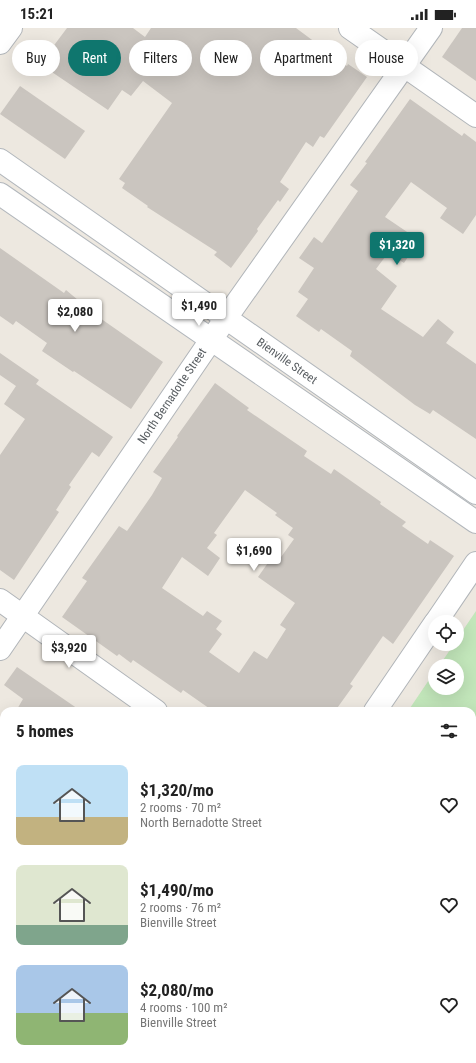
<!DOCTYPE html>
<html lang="en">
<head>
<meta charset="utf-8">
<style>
	:root { --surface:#fff; --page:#f6f6f6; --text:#222; --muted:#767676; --accent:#0f766e }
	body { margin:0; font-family:"Roboto Condensed",sans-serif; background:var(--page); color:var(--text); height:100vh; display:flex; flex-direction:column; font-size:15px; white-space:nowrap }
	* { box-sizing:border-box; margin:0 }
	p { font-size:13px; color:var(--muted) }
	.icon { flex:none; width:22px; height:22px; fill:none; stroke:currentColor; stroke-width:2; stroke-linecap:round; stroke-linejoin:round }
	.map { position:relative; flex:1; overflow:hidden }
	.panel { position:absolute; left:0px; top:679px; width:476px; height:356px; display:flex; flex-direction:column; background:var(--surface); border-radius:12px 12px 0 0; box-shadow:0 4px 16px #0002 }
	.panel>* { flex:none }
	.hud { position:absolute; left:12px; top:12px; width:452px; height:36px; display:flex; gap:8px }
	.tools { position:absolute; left:428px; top:587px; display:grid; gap:8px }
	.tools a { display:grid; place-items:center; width:36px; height:36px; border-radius:50%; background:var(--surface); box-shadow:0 4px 16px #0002; font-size:20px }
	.price { position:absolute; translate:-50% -34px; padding:0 9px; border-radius:4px; background:#fff; color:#222; font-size:13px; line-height:26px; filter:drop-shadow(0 1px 2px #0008) }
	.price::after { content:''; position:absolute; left:50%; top:24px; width:12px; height:9px; margin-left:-6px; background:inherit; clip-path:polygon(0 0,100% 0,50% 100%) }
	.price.current { background:var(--accent); color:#fff }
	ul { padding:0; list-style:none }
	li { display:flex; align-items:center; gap:12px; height:100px; padding:0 16px }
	li span { display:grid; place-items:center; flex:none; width:112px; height:80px; border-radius:8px; color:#555 }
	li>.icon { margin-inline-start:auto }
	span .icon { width:48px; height:48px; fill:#fffc; stroke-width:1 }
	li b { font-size:17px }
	h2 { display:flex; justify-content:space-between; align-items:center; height:48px; padding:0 16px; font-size:17px }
	.chip { padding:0 14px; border-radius:18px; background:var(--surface); box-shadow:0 4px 16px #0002; font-size:14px; line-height:36px }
	.chip.current { background:var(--accent); color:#fff }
	.status { display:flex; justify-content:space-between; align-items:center; height:28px; padding:0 20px; background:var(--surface); direction:ltr }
	.status svg { height:11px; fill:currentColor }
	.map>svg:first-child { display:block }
	.commercial { fill:#ffedd2 }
	.green { fill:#c2e6ba }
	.building { fill:#cac5bf; fill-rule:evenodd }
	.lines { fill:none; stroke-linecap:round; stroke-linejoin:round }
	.lane-casing { stroke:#b1b5b9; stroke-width:14 }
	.street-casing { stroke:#b1b5b9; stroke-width:24 }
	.secondary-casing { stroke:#b2b7bc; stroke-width:24 }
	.lane { stroke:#fff; stroke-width:12 }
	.street { stroke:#fff; stroke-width:22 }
	.secondary { stroke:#fff; stroke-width:22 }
	.rail { stroke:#b0b1b2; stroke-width:3; stroke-dasharray:1 5; stroke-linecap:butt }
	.labels { text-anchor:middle; stroke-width:3.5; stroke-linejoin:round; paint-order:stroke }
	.street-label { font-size:12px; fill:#595e62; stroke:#fff }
</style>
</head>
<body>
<div class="status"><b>15:21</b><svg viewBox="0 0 49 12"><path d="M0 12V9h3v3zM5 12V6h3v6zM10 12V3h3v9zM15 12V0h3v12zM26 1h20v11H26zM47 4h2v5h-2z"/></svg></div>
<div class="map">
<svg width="476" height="1035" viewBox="0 0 476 1035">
	<rect width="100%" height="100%" fill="#ede8e0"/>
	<polygon class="commercial" points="0,959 4,961 4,1031 113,1031 119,1035 0,1035"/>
	<g class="green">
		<polygon points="476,583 476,882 472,880 472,683 408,683 435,643 435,660 457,660 457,638 439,638 454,616 457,616 457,611"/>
		<polygon points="472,929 476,932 476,978 472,980"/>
		<polygon points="180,1031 312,1031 299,1035 186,1035"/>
	</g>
	<g class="building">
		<polygon points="67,0 133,0 145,9 151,0 296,0 347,38 348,36 367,49 324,110 320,108 313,119 306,114 280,154 289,161 280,174 278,172 257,201 258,203 231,240 214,227 217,224 147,179 148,178 122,160 125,155 119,151 172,75 143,53 131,68 122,62 108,82 40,36"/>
		<polygon points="462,0 476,0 476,53 442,29"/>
		<polygon points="20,58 85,103 65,131 0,86"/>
		<polygon points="410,71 462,108 464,105 476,114 476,187 463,206 440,190 447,180 411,154 385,189 419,212 404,235 388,225 376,241 397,258 381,281 423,309 438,291 454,304 446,315 476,336 476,411 433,382 430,386 415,377 350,328 352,323 321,301 319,304 296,288 308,271 298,264 314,240 299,230 314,209 322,215 358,163 350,157 367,135 365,134"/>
		<polygon points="0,220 64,265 66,262 78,272 77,274 163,334 131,381 74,343 73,344 42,323 47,315 16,293 13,297 0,288"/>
		<polygon points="0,325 39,352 36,356 113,409 99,429 92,424 69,457 71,459 56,482 59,484 14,552 0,542 0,427 25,391 4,376 16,358 0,347"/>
		<path d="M215,355L249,380L247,382L307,423L304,428L331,446L334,441L381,474L380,476L406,494L402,498L428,516L430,512L454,528L393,616L383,608L350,656L353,658L335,683H213L183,662L181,665L133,632L131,635L119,626L117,628L62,589L87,553L82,550L119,498L127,503L152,467L162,450L153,444L178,409L177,408ZM245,462L277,485L275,487L293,500L288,507L294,511L276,536L270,532L258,549L295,575L280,597L286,601L267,631L254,623L239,645L209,624L222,606L216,601L222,593L207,583L203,588L162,560L182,529L208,548L220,530L207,520L217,507L214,505Z"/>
		<polygon points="17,639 81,683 16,683 23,671 4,657"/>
	</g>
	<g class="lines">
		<defs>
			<g id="lane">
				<polyline points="0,976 4,979"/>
				<polyline points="70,1031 72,1035"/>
			</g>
			<g id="street">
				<polyline points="350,0 476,88"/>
				<polyline points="0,15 11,0"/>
				<polyline points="0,572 156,683"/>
				<polyline points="436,594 476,535"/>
				<polyline points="0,621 226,290 431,0"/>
				<polyline points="375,683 435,595"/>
				<polyline points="472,906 476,908"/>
				<polyline points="0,946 4,949"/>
				<polyline points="131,1035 134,1031"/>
			</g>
			<g id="secondary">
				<polyline points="0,132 476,465"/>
				<polyline points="0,166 476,494"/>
				<polyline points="472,1006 476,1005"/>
				<polyline points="388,1035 400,1031"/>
				<polyline points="473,1035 476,1034"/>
			</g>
		</defs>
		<use href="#lane" class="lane-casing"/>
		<use href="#street" class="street-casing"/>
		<use href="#secondary" class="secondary-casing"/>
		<use href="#lane" class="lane"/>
		<use href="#street" class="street"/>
		<use href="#secondary" class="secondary"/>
		<g class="rail">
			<polyline points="0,928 4,930"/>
			<polyline points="148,1031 154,1035"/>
		</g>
	</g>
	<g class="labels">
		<g class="street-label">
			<text transform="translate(287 333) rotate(35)" y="4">Bienville Street</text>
			<text transform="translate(172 368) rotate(-56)" y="4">North Bernadotte Street</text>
		</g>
	</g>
</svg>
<div class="tools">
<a><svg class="icon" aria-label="locate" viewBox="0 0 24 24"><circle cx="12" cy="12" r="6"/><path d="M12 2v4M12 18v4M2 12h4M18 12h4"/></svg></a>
<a><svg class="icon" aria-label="layers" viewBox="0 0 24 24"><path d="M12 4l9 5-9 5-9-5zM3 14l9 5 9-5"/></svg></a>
</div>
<b class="price current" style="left:397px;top:238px">$1,320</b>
<b class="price" style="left:199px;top:299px">$1,490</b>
<b class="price" style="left:75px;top:305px">$2,080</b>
<b class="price" style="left:254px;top:544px">$1,690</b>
<b class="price" style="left:69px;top:641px">$3,920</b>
<div class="hud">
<a class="chip">Buy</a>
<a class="chip current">Rent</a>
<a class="chip">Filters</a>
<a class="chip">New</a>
<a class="chip">Apartment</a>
<a class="chip">House</a>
</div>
<section class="panel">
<h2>5 homes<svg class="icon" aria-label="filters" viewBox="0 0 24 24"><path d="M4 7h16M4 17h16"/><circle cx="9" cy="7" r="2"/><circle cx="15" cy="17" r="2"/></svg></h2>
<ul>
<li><span style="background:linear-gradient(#bfe0f5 65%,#c2b280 0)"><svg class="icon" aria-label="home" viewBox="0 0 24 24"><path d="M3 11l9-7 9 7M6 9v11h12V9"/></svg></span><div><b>$1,320/mo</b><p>2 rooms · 70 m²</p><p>North Bernadotte Street</p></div><svg class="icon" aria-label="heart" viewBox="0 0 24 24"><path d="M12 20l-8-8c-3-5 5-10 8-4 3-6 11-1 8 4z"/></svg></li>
<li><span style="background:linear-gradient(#dfe7d0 75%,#7fa58c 0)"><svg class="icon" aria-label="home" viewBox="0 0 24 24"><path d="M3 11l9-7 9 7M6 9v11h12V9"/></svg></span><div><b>$1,490/mo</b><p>2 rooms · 76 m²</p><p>Bienville Street</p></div><svg class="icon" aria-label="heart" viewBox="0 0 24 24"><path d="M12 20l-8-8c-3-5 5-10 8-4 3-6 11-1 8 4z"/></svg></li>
<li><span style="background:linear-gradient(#a9c7e8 60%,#8fb573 0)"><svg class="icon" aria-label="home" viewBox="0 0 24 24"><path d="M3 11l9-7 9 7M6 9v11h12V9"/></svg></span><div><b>$2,080/mo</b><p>4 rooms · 100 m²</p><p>Bienville Street</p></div><svg class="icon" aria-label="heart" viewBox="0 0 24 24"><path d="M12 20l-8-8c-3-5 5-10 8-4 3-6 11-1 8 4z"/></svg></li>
</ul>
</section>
</div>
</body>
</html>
